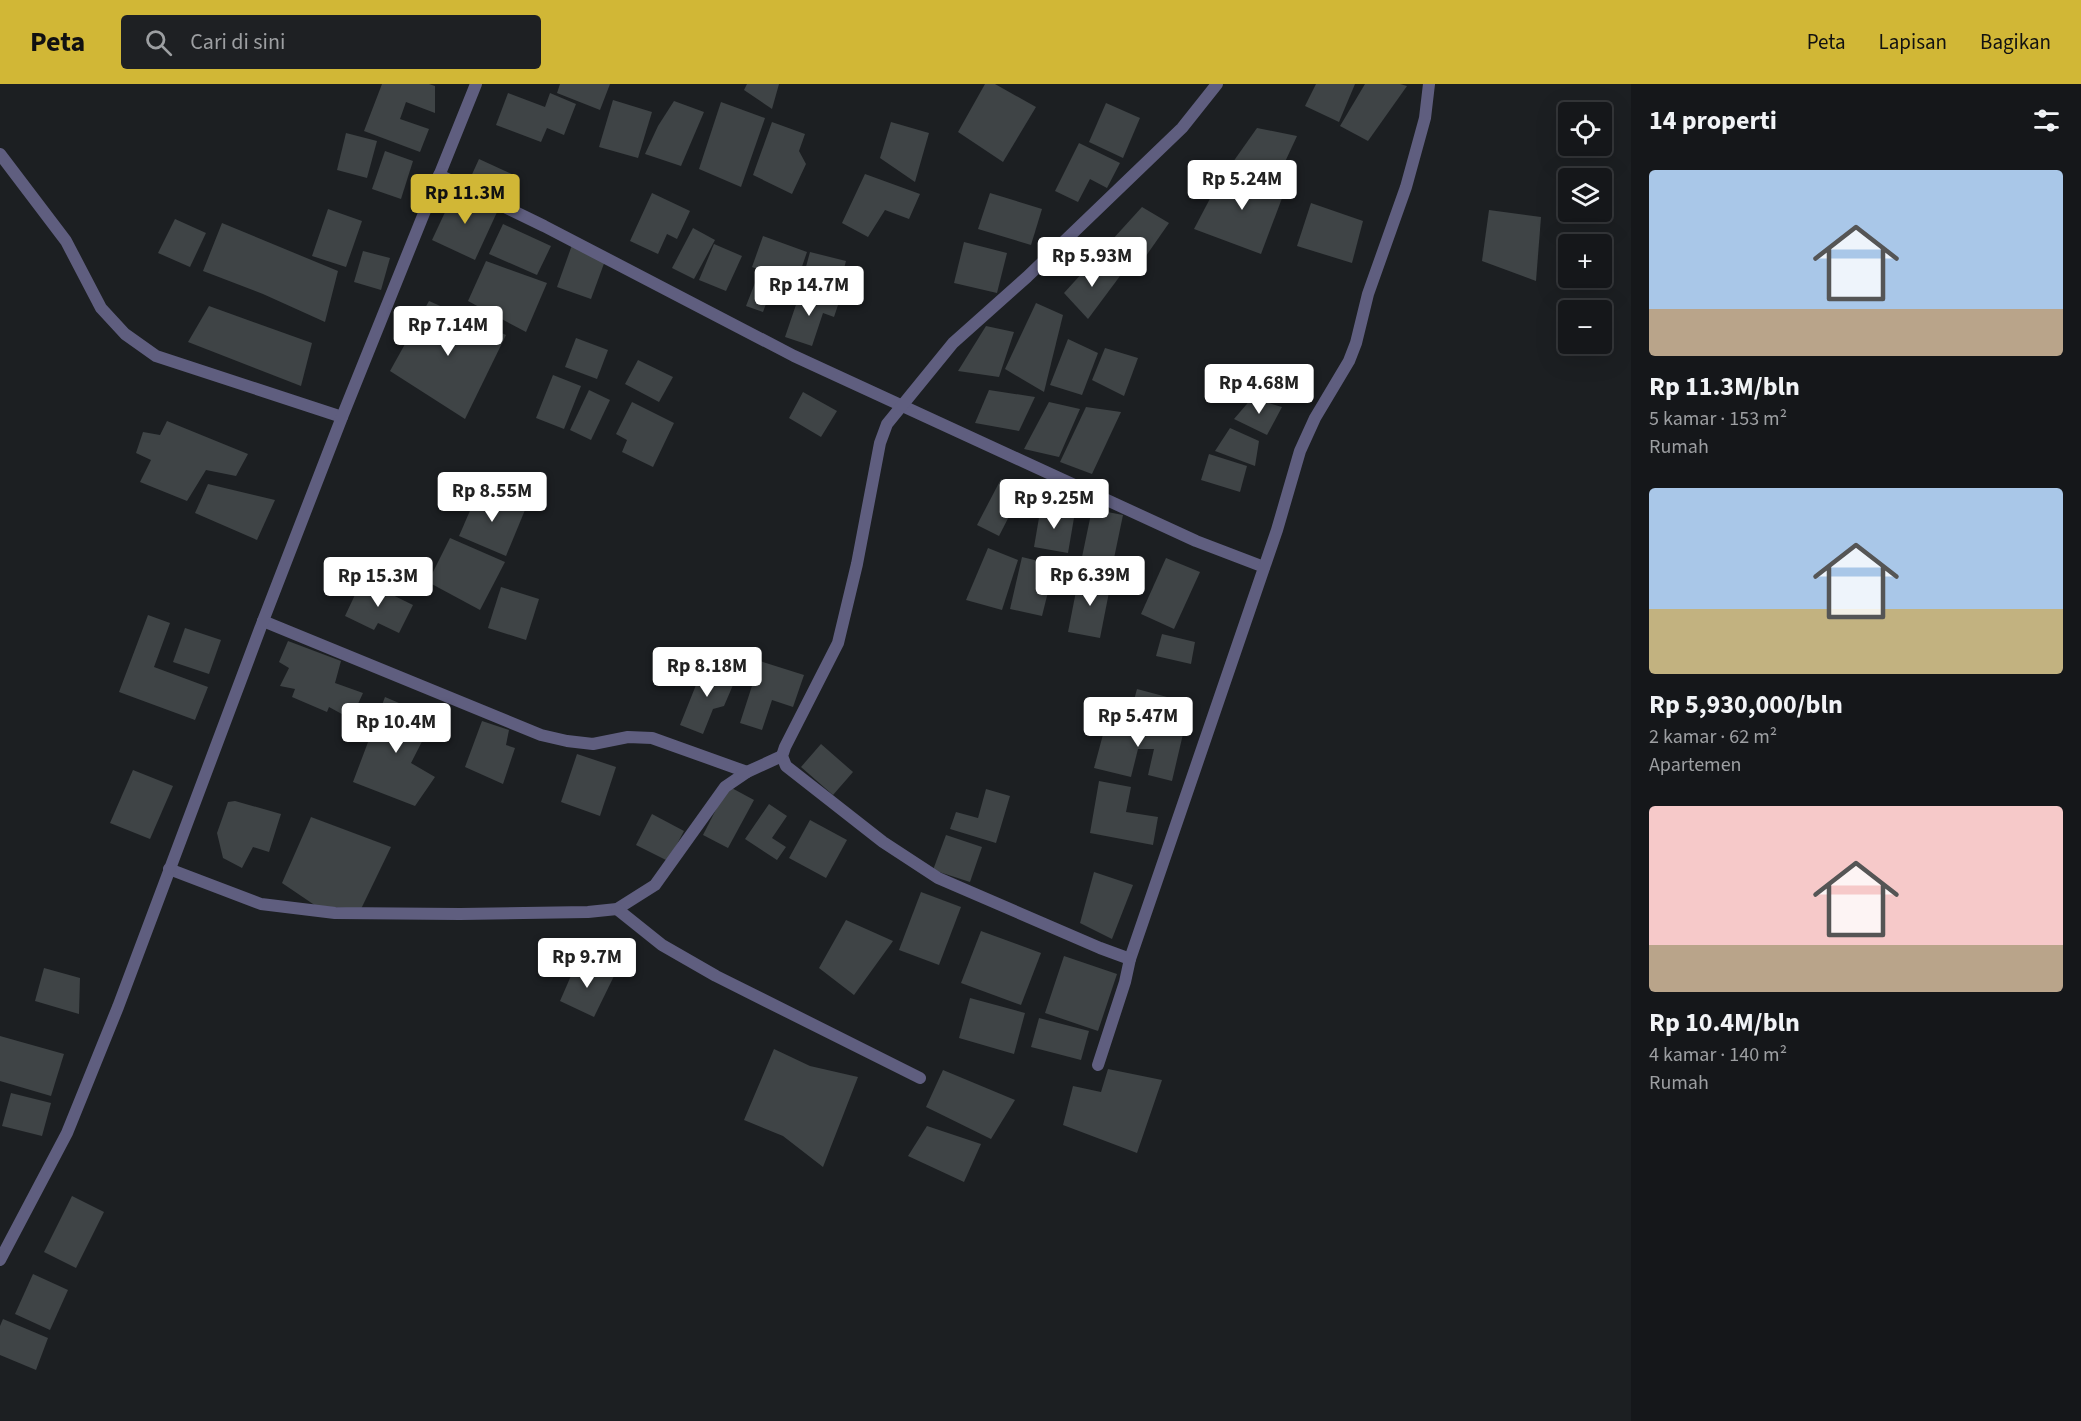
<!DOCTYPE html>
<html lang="id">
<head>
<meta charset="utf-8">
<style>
	:root { --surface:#15171a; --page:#1e2023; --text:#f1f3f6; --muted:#9d9fa2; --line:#343639; --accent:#d1b736 }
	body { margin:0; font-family:"Source Sans 3",sans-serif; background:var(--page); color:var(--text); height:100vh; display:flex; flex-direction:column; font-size:22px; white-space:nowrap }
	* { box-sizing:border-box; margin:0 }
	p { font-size:20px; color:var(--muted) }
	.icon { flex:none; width:33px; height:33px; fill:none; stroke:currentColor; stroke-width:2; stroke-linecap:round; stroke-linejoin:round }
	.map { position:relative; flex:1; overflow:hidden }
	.sheet { display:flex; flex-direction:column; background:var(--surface); width:450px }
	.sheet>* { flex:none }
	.controls { position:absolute; left:1558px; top:18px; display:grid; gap:12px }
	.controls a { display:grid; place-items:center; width:54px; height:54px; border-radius:6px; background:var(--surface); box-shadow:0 6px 24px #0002,0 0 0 2px var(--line); font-size:30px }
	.price { position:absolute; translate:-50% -51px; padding:0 14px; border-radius:6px; background:#fff; color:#222; font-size:20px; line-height:39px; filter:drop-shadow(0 2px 3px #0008) }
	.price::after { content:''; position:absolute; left:50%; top:36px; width:18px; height:14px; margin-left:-9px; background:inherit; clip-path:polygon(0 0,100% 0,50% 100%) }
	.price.selected { background:var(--accent); color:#111 }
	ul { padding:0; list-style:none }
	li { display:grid; align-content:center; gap:12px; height:318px; padding:0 18px }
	li span { display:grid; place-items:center; height:186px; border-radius:6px; color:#555 }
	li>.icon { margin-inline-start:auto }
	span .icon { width:108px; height:108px; fill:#fffc; stroke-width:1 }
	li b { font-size:26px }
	h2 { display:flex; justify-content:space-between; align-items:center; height:72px; padding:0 18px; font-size:26px }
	header { display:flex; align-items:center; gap:36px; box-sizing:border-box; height:84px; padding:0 30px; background:var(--accent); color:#111 }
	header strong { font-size:28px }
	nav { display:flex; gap:33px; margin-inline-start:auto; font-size:21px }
	.search { width:420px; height:54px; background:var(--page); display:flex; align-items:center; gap:15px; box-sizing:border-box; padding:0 21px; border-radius:6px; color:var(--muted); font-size:22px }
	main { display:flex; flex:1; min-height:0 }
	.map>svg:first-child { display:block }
	.building { fill:#3f4446 }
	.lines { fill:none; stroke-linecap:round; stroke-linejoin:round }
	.street { stroke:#5f5e7f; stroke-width:12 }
</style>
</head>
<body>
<header>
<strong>Peta</strong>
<div class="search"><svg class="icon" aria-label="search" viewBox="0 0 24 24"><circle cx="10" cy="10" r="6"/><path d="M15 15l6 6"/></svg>Cari di sini</div>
<nav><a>Peta</a><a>Lapisan</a><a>Bagikan</a></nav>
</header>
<main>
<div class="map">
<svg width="1631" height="1337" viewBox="0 0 1631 1337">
	<rect width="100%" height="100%" fill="#1c1f22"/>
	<g class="building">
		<polygon points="382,0 429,0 435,2 435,29 406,18 400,35 429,45 420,68 364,47"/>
		<polygon points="560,0 610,0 600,26 557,9"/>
		<polygon points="747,0 779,0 772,25 744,6"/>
		<polygon points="985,0 995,0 1036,23 1003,78 958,48"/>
		<polygon points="1316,0 1355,0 1339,38 1305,22"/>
		<polygon points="1365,0 1400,0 1407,2 1368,57 1340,42"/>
		<polygon points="508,9 545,23 550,9 576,20 564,51 547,44 541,58 496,41"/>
		<polygon points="613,16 652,28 638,74 599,63"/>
		<polygon points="674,17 704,28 681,82 645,70 658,42"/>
		<polygon points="721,18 765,34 741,103 699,85"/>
		<polygon points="1106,19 1140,34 1123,74 1089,58"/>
		<polygon points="772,38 805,50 799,67 806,80 792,110 753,91"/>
		<polygon points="891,38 929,49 915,98 880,74"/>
		<polygon points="1257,44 1297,52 1278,93 1233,78"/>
		<polygon points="346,49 377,57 367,94 337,86"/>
		<polygon points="1079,59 1120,79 1107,104 1090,95 1078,118 1055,107"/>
		<polygon points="385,67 413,77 401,115 372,105"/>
		<polygon points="479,75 514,91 504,113 469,97"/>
		<polygon points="1224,88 1287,101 1261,170 1194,145"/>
		<polygon points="865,90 920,110 909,135 885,126 868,153 842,139"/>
		<polygon points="455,107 498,126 475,176 432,156"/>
		<polygon points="652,109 690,127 677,155 667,150 658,170 630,157"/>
		<polygon points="990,109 1042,125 1031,161 978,145"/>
		<polygon points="1311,119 1363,137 1352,179 1297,162"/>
		<polygon points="1142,123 1169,139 1139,182 1102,167"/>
		<polygon points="328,125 362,137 346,183 312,172"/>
		<polygon points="1489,126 1541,133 1536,197 1482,177"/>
		<polygon points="175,135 206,149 190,183 158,169"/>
		<polygon points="222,139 338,187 325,238 263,210 203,187"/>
		<polygon points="503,140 551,162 537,191 489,170"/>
		<polygon points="693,144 715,156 694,195 672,184"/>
		<polygon points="763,152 807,168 796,200 776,193 763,228 746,222 760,186 752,183"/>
		<polygon points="964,158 1007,169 997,209 954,199"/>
		<polygon points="714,160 742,172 726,207 699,196"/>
		<polygon points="572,161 606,174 591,215 557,203"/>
		<polygon points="363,167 390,174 381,206 354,198"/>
		<polygon points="810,168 846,177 837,210 801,201"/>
		<polygon points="1094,176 1120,192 1088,235 1064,209"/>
		<polygon points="486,177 547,199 526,248 468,217"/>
		<polygon points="801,206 839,218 834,233 823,229 812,262 785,253"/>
		<polygon points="429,217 506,251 465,335 390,287"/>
		<polygon points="1036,219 1063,231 1044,308 1005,285"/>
		<polygon points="209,222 312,259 301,302 188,258"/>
		<polygon points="986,242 1014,248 999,293 958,287"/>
		<polygon points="576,254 608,266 597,295 565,283"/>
		<polygon points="1068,255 1098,269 1082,311 1050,301"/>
		<polygon points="1105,264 1138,274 1124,312 1092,296"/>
		<polygon points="638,276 673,293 659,318 625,300"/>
		<polygon points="553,291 581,302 564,345 536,334"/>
		<polygon points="589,306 610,316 591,356 570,346"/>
		<polygon points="989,306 1035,313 1019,347 975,339"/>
		<polygon points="803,308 837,327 821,353 789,334"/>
		<polygon points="1252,314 1282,323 1267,351 1234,335"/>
		<polygon points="632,318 674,339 653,383 622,368 627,356 616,350"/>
		<polygon points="1049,318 1080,325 1059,373 1024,365"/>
		<polygon points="1086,323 1121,328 1092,390 1060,378"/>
		<polygon points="167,337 248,370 236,392 206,386 187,417 140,398 151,376 136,369 143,348 160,351"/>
		<polygon points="1230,344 1259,357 1255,382 1215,367"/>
		<polygon points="1209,370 1247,382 1240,408 1201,396"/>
		<polygon points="1001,395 1019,413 999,452 977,441"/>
		<polygon points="208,400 275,416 257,456 195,429"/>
		<polygon points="479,406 525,426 506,472 459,452"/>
		<polygon points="1041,422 1075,428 1068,469 1034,463"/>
		<polygon points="1092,425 1123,431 1113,479 1082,473"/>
		<polygon points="450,454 505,478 480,526 428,498"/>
		<polygon points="988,464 1018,476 1002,526 966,516"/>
		<polygon points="1022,473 1063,483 1057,505 1049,504 1042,532 1010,525"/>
		<polygon points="1166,474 1200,488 1174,545 1141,530"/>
		<polygon points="1079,492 1111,498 1100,554 1068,548"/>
		<polygon points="362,496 413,521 399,549 378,539 374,546 345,532"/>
		<polygon points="501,503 539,515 526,556 488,544"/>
		<polygon points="148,531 170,539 154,583 208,603 195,636 119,608"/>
		<polygon points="185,544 221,556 209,590 173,578"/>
		<polygon points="1162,550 1195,558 1191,580 1156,572"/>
		<polygon points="288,557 341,577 335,599 363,609 351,635 329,623 327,628 292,613 295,605 280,602 289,584 279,578"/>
		<polygon points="760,577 804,591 793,623 772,616 762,646 740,639"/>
		<polygon points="704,581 736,594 724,622 713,625 703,650 680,641"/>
		<polygon points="1137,605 1182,617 1175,643 1130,631"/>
		<polygon points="385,613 434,634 411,679 435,693 415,722 353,698"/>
		<polygon points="1108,632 1183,650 1172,697 1148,691 1154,665 1138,665 1131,693 1094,684"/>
		<polygon points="482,637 509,646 506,661 515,664 503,700 465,683"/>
		<polygon points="821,660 853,688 833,711 801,683"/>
		<polygon points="577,670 616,683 600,732 561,718"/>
		<polygon points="133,686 173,702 150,755 110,739"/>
		<polygon points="1099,697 1131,703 1126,728 1158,733 1153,761 1090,749"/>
		<polygon points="728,702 754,716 728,764 703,751"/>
		<polygon points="986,705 1010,712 996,759 950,745 956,728 978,734"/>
		<polygon points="235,717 281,730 269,768 253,763 242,784 223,774 217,749 228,718"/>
		<polygon points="769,720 787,732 772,754 786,763 777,776 745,755"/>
		<polygon points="652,730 684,747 668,777 636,761"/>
		<polygon points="311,733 391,763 361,825 316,822 282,799"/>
		<polygon points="810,736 847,756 826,794 789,774"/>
		<polygon points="946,751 982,763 970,798 933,786"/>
		<polygon points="1094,788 1133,801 1112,855 1080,839"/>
		<polygon points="921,808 961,823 939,881 899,866"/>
		<polygon points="846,836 893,857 854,911 819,884"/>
		<polygon points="981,847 1041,869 1021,921 961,899"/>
		<polygon points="1064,872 1117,890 1098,947 1045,929"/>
		<polygon points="577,878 614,892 594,933 560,917"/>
		<polygon points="44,884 80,894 79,930 35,917"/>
		<polygon points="970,914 1025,929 1014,970 959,954"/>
		<polygon points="1039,934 1089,947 1081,976 1031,963"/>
		<polygon points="0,952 64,970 51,1012 0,997"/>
		<polygon points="774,965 810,982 858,993 823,1083 783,1052 744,1036"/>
		<polygon points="1108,985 1162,996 1137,1069 1063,1041 1073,1002 1101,1008"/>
		<polygon points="943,986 1015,1016 991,1055 926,1023"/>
		<polygon points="11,1009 51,1019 42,1052 2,1042"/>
		<polygon points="927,1042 981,1060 964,1098 908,1072"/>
		<polygon points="72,1112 104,1128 76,1184 44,1168"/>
		<polygon points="33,1190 68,1206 50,1246 15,1230"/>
		<polygon points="3,1235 48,1254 36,1286 0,1271 0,1242"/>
	</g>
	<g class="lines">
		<g class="street">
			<polyline points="0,70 66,157 101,224 125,250 156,272 342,333"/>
			<polyline points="439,91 544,142 794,272 1196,457 1264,483"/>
			<polyline points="263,537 541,651 567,657 593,660 628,653 652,654 747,688"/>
			<polyline points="169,785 261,820 335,829 460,830 588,828 617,825 655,801 725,703 747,688 782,672"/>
			<polyline points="617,825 662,861 716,892 920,994"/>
			<polyline points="1130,875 1277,446 1300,367 1315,334 1349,277 1356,259 1368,210 1406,103 1425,34 1429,0"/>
			<polyline points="1098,981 1125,898 1130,875 1100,864 938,794 883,758 786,682 782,672 785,663 838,559 857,480 880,359 887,340 953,259 1027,193 1182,44 1217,0"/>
			<polyline points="0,1176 67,1049 118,923 263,537 342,333 476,0"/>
		</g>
	</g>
</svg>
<div class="controls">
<a><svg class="icon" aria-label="locate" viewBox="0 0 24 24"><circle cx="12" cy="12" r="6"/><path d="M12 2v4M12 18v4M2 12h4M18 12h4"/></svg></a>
<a><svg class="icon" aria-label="layers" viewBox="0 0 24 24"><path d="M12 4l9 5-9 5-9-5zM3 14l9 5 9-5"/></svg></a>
<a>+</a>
<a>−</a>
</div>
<b class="price" style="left:1242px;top:127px">Rp 5.24M</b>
<b class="price selected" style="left:465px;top:141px">Rp 11.3M</b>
<b class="price" style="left:1092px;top:204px">Rp 5.93M</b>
<b class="price" style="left:809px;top:233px">Rp 14.7M</b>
<b class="price" style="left:448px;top:273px">Rp 7.14M</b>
<b class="price" style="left:1259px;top:331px">Rp 4.68M</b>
<b class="price" style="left:492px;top:439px">Rp 8.55M</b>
<b class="price" style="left:1054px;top:446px">Rp 9.25M</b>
<b class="price" style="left:1090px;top:523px">Rp 6.39M</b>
<b class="price" style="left:378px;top:524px">Rp 15.3M</b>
<b class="price" style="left:707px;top:614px">Rp 8.18M</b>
<b class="price" style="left:1138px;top:664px">Rp 5.47M</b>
<b class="price" style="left:396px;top:670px">Rp 10.4M</b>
<b class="price" style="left:587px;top:905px">Rp 9.7M</b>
</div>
<section class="sheet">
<h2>14 properti<svg class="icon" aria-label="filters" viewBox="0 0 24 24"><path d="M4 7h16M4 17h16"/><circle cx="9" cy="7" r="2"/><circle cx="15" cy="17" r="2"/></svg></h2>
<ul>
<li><span style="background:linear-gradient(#a9c7e8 75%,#b9a48a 0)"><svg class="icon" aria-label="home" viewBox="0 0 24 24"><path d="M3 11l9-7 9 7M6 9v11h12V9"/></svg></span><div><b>Rp 11.3M/bln</b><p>5 kamar · 153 m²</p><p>Rumah</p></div></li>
<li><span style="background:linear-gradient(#a9c7e8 65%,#c2b280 0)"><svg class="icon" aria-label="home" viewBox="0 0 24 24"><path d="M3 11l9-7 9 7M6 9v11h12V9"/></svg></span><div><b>Rp 5,930,000/bln</b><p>2 kamar · 62 m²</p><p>Apartemen</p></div></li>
<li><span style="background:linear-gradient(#f6c9c9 75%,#b9a48a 0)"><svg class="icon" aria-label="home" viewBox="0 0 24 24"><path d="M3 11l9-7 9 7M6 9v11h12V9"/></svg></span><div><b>Rp 10.4M/bln</b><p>4 kamar · 140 m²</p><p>Rumah</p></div></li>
</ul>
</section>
</main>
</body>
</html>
